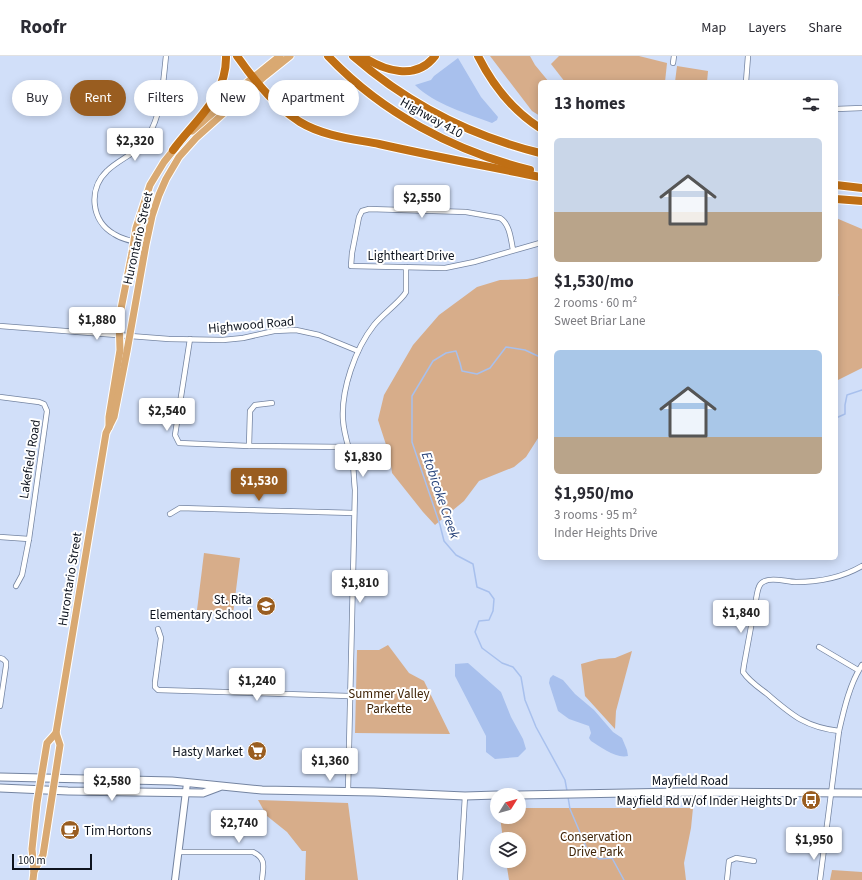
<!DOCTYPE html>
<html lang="en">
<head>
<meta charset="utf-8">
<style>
	:root { --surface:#fff; --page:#f7f7f7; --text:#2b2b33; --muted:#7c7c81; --line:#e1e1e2; --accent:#995d20 }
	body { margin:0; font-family:"Source Sans 3",sans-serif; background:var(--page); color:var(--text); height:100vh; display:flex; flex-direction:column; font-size:15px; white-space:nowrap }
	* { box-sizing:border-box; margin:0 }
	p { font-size:13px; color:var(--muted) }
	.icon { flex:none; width:22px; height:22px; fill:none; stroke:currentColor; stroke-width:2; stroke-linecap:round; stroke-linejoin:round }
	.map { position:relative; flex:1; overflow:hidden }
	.sheet { position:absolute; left:538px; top:24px; width:300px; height:480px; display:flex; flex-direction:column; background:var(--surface); border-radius:6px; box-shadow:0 2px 10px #0003 }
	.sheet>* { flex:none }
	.banner { position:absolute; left:12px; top:24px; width:380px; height:36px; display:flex; gap:8px }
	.needle { width:26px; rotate:53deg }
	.tools { position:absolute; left:490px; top:732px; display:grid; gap:8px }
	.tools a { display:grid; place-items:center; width:36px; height:36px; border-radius:50%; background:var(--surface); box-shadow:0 2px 10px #0003; font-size:20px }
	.scale { position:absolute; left:12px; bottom:10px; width:80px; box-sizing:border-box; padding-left:4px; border:2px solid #0d131e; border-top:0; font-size:11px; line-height:14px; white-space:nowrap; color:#0d131e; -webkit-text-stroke:3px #fff; paint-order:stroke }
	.price { position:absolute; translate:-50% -34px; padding:0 9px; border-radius:4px; background:#fff; color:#222; font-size:13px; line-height:26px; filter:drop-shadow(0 1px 2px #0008) }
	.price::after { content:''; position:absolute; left:50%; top:24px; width:12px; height:9px; margin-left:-6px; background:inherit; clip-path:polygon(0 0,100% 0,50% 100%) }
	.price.active { background:var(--accent); color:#fff }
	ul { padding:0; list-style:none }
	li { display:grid; align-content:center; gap:8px; height:212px; padding:0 16px }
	li span { display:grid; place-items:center; height:124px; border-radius:6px; color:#555 }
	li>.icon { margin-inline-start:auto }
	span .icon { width:72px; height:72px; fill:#fffc; stroke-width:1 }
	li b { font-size:17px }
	h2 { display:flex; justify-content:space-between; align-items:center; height:48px; padding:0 16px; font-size:17px }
	.chip { padding:0 14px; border-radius:18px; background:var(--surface); box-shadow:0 2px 10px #0003; font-size:14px; line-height:36px }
	.chip.active { background:var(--accent); color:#fff }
	header { display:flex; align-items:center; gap:24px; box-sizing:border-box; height:56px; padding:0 20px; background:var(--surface); border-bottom:1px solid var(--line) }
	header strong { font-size:19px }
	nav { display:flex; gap:22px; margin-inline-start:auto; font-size:14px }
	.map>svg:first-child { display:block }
	.green { fill:#d7ad8a }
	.water { fill:#a8c0ed }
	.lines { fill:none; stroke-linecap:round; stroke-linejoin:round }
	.stream { stroke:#a8c0ed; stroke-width:1.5 }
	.minor-casing { stroke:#7484a1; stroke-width:6 }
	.tertiary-casing { stroke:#7484a1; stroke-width:8 }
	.secondary-casing { stroke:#7484a1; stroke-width:9 }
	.primary-casing { stroke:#fff; stroke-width:9 }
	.motorway-casing { stroke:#fff; stroke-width:10 }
	.minor { stroke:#fff; stroke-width:4.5 }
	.tertiary { stroke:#fff; stroke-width:6 }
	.secondary { stroke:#fff; stroke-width:7 }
	.primary { stroke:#d9a972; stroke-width:7 }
	.motorway { stroke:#c06f14; stroke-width:8 }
	.labels { text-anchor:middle; stroke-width:4; stroke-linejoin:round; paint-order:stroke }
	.street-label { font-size:13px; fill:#0d131e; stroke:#fff }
	.poi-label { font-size:13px; fill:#0d131e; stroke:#fff; text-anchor:end }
	.park-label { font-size:13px; fill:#3e2205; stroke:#fff }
	.water-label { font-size:14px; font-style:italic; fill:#274279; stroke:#fff }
</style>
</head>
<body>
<header>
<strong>Roofr</strong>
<nav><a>Map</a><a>Layers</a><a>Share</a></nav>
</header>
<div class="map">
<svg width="862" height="824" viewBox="0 0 862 824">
	<rect width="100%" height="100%" fill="#d1dff9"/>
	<g class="green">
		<polygon points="490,0 530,0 535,9 549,26 540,26 540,60 532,55"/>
		<polygon points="559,0 639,0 667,7 665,26 565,26 551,8"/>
		<polygon points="677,10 708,15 707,26 675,26"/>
		<polygon points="836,162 862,173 862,312 836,325"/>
		<polygon points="540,220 540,379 526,401 514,411 479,425 464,445 435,469 423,456 392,417 390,401 378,364 384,339 413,289 439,259 477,231 500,224 527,223"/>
		<polygon points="204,497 240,502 233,558 197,554"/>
		<polygon points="388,589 409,617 424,625 450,678 355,677 357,594 379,594"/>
		<polygon points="632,595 616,655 615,673 585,640 581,608 599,603 615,602"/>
		<polygon points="258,744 348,747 358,824 305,824 306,795 302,795 287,776 267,760"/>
		<polygon points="519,752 693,752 691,772 684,807 686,824 509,824 506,805 519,805 519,783 503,783 500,761 519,761"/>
		<polygon points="832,814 862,816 862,824 830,824"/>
	</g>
	<g class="water">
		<path d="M458,2L481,41L498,61L497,64L492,67C468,58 434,48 415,29L431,24L434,20Z"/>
		<polygon points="468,607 501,636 511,661 523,683 526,693 518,701 495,703 486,696 486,680 455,620 455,608"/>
		<path d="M553,619L563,624L575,638L594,654L613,676L622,682L627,694L628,700C616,703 601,691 591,685L589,682L591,677L589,670L569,663L558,655L549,627L550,622Z"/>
	</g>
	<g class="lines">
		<g class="stream">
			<polyline points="836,239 838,239"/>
			<polyline points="540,301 525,294 506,291 490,312 477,318 462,315 460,307 456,295 446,297 433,305 412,340 412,386 440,469 444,485 456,499 473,508 477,531 489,536 494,543 493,555 489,564 479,565 475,576 482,592 502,607 513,611 521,621 525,644 536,671 565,724 567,735"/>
			<polyline points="836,362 845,358 845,349 847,339 862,334"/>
			<polyline points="568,741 570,753 587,793 599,803 612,802 624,824"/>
		</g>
		<defs>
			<g id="minor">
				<polyline points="673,7 674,0"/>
				<polyline points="746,26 748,0"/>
				<polyline points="836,53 862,52"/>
				<path d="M146,188C135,186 123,184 114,178C91,165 88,133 107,115C120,102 138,98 148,80C162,58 163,26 166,0"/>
				<path d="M513,194C511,184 510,168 500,162L466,156L369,153L362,155L359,161L352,197L351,210L445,212L474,206L540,187"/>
				<polyline points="0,270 169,283 223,284 243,282 274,275 296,274 319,279 358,295"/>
				<polyline points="190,283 175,379 179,387 249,390 347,391"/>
				<polyline points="0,341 39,346 44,348 47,355 29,483 22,519 16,530"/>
				<polyline points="249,390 250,355 255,349 272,347"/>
				<polyline points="170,458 180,452 354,457"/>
				<polyline points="0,481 29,483"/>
				<polyline points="158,573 161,582 155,626 155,631 158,634 349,640"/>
				<polyline points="819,591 858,614"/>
				<polyline points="0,602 3,603 6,606 6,610 0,650"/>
				<path d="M839,675C804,671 791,658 766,637C758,631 749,625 743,616L744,609L757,538C758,533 759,527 765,525C773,521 787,526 796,526C818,526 843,521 862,510"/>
				<path d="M348,735L355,434C354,426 354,418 353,409C350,394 344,380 343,364C341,334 355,293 374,269C383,258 395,250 404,239L406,236V211"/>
				<path d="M179,796H253C267,803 263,811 262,824"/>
				<polyline points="460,824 465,740"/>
				<polyline points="727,824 729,805 736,802 754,805"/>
				<path d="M820,824L839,675C844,653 850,627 862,609"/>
			</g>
			<polyline id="tertiary" points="175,824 187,727"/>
			<g id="secondary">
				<polyline points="0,721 172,725 262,734 374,736 465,740 497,739"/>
				<polyline points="0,732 68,735 203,737 219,731"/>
				<polyline points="519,739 681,736 862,737"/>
			</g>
			<g id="primary">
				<polyline points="192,75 249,25 280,0"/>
				<polyline points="109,371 109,361 120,294 119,263 132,197 136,172 150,129 164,106 176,91"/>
				<polyline points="34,815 43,799 60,689 56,677 106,377 114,361 127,295 146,188 152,160 159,139 166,123 179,101 196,82 265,20 290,0"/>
				<polyline points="33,824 34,815 32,793 37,747 47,687 56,677"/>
			</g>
			<g id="motorway">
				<path d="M237,0C253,23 276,51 300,66C323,80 353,83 379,88C432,100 486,110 540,121"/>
				<path d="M328,0C382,57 454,95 530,114"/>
				<path d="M353,0C407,47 471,80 540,97"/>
				<path d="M362,0C384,15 416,25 435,0"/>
				<path d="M478,0C493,30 512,54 540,72"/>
				<path d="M173,94C195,64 227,41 226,0"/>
				<polyline points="836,129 862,132"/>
				<polyline points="836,143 862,145"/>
			</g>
		</defs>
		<use href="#minor" class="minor-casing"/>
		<use href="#tertiary" class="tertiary-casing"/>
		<use href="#secondary" class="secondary-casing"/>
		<use href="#primary" class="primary-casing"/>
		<use href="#motorway" class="motorway-casing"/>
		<use href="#minor" class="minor"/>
		<use href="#tertiary" class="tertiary"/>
		<use href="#secondary" class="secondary"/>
		<use href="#primary" class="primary"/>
		<use href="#motorway" class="motorway"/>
	</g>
	<defs>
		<symbol id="school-disc" viewBox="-11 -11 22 22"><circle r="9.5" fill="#995d20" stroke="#fff"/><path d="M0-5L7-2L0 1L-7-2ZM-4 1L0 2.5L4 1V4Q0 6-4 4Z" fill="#fff"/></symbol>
		<symbol id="supermarket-disc" viewBox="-11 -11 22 22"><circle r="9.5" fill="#995d20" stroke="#fff"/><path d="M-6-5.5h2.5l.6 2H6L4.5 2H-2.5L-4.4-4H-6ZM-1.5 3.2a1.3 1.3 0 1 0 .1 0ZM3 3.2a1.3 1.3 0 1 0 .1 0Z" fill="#fff"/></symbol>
		<symbol id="bus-disc" viewBox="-11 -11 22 22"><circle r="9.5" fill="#995d20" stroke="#fff"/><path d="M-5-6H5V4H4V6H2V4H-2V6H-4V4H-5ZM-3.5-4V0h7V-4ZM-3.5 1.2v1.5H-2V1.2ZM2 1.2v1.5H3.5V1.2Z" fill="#fff"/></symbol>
		<symbol id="cafe-disc" viewBox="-11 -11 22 22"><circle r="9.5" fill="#995d20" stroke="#fff"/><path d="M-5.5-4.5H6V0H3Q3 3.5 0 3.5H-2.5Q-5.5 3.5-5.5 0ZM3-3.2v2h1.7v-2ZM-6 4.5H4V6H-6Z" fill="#fff"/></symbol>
	</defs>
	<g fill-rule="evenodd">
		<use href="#school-disc" x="255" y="539" width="22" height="22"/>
		<use href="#supermarket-disc" x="246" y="684" width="22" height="22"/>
		<use href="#bus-disc" x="800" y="733" width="22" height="22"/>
		<use href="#cafe-disc" x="59" y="763" width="22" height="22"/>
	</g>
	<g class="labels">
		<g class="street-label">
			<text transform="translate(432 61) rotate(29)" y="5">Highway 410</text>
			<text transform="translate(137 182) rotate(-77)" y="5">Hurontario Street</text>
			<text x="411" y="204">Lightheart Drive</text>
			<text transform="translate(251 268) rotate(-5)" y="5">Highwood Road</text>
			<text transform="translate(29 403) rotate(-81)" y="5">Lakefield Road</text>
			<text transform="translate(69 523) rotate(-81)" y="5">Hurontario Street</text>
			<text x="690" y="729">Mayfield Road</text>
		</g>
		<g class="poi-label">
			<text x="252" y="548">St. Rita<tspan x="252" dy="15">Elementary School</tspan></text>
			<text x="243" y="700">Hasty Market</text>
			<text x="797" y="749">Mayfield Rd w/of Inder Heights Dr</text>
			<text x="84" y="779" text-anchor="start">Tim Hortons</text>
		</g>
		<g class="park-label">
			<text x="389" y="642">Summer Valley<tspan x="389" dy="15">Parkette</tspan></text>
			<text x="596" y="785">Conservation<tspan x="596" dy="15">Drive Park</tspan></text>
		</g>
		<g class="water-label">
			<text transform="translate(441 439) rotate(71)" y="5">Etobicoke Creek</text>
		</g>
	</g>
</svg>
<div class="tools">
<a><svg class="needle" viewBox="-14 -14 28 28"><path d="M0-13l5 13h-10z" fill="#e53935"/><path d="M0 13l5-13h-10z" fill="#7c7c81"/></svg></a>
<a><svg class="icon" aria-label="layers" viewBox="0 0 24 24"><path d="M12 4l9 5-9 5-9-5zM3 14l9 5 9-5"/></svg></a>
</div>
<div class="scale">100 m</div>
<b class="price" style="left:135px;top:106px">$2,320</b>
<b class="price" style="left:422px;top:163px">$2,550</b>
<b class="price" style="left:97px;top:285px">$1,880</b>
<b class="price" style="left:167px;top:376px">$2,540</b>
<b class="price" style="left:363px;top:422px">$1,830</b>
<b class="price active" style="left:259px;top:446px">$1,530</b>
<b class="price" style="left:360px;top:548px">$1,810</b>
<b class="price" style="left:741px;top:578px">$1,840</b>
<b class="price" style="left:257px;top:646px">$1,240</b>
<b class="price" style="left:330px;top:726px">$1,360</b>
<b class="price" style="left:112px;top:746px">$2,580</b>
<b class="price" style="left:239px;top:788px">$2,740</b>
<b class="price" style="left:814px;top:805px">$1,950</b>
<div class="banner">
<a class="chip">Buy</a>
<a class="chip active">Rent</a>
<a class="chip">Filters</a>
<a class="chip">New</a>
<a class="chip">Apartment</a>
</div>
<section class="sheet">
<h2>13 homes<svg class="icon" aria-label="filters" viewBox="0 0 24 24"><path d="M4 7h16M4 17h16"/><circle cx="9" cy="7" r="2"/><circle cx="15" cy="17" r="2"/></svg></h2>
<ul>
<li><span style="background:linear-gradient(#c9d6e8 60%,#b9a48a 0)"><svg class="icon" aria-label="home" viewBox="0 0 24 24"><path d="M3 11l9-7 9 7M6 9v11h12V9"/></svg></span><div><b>$1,530/mo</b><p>2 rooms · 60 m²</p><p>Sweet Briar Lane</p></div></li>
<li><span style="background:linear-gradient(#a9c7e8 70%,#b9a48a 0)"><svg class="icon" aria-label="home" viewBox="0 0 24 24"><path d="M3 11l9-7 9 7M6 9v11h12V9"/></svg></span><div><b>$1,950/mo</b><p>3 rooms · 95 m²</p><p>Inder Heights Drive</p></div></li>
</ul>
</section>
</div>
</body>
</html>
